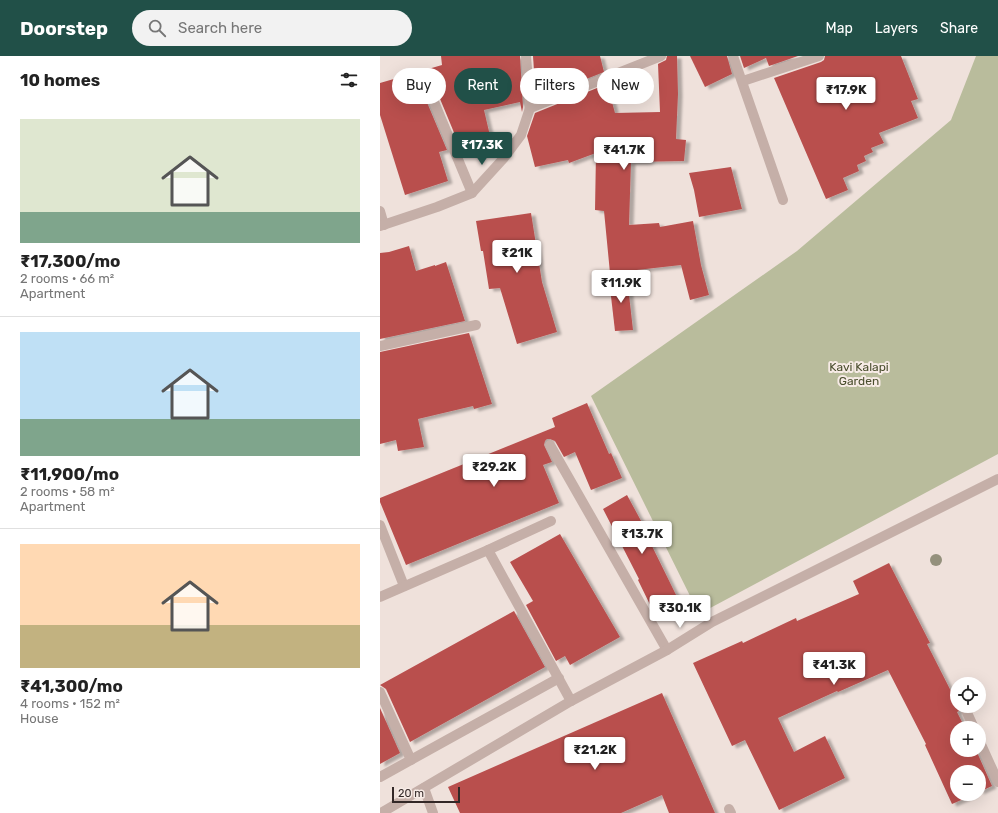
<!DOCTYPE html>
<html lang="en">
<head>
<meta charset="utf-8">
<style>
	:root { --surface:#fff; --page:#f2f2f2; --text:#222; --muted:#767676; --line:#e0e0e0; --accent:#215048 }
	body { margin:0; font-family:Rubik,sans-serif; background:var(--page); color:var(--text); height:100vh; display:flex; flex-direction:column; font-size:15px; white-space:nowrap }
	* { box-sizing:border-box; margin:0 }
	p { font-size:13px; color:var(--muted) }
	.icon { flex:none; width:22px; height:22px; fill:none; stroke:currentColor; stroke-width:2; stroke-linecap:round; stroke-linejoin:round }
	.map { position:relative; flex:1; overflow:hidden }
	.sheet { display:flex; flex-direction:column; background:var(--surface); width:380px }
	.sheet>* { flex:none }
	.top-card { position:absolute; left:12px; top:12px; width:380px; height:36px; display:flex; gap:8px }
	.controls { position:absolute; left:570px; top:621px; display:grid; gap:8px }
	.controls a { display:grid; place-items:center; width:36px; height:36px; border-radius:50%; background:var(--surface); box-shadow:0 4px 16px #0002; font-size:20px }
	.scale { position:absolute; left:12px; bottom:10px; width:68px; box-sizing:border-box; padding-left:4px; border:2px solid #332827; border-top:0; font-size:11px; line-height:14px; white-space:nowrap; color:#332827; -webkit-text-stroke:3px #f7ebe6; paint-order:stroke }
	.price { position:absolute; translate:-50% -34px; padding:0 9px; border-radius:4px; background:#fff; color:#222; font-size:13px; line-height:26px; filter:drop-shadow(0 1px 2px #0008) }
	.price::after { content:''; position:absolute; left:50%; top:24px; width:12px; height:9px; margin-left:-6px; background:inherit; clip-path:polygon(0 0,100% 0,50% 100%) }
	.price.on { background:var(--accent); color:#fff }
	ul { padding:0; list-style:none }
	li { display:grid; align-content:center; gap:8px; height:212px; padding:0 20px }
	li+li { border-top:1px solid var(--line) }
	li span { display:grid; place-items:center; height:124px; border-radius:0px; color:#555 }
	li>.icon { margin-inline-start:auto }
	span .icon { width:72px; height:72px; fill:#fffc; stroke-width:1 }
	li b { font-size:17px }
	h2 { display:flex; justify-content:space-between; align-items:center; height:48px; padding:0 20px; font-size:17px }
	.pill { padding:0 14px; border-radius:18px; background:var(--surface); box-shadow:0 4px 16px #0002; font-size:14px; line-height:36px }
	.pill.on { background:var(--accent); color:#fff }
	header { display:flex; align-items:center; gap:24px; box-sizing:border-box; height:56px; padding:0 20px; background:var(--accent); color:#fff }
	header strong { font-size:19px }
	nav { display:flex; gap:22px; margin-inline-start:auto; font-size:14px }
	.search { width:280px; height:36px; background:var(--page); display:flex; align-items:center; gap:10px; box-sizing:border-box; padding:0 14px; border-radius:22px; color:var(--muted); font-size:15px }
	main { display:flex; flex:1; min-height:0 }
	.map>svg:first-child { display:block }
	.green { fill:#b9bc9c }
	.building { fill:#b94f4e; filter:url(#shadow) }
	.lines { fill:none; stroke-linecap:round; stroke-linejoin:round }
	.minor { stroke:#c5afa8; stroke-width:10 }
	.tree { fill:#94907c }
	.labels { text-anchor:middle; stroke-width:4; stroke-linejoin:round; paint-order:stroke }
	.park-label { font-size:12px; fill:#4a4e2e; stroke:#f7ebe6 }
</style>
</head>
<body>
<header>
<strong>Doorstep</strong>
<div class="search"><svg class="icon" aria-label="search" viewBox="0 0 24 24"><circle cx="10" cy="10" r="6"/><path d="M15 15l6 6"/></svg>Search here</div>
<nav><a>Map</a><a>Layers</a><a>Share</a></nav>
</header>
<main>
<section class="sheet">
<h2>10 homes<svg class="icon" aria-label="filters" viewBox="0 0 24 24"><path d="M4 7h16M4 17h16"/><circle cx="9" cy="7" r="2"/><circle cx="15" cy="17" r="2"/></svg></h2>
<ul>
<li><span style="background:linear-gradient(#dfe7d0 75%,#7fa58c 0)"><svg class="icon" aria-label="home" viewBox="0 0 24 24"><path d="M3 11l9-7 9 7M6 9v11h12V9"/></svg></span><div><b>₹17,300/mo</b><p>2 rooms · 66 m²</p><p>Apartment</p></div></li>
<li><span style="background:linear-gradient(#bfe0f5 70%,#7fa58c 0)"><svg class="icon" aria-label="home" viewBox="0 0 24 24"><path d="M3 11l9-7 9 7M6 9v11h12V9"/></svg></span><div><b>₹11,900/mo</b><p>2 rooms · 58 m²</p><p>Apartment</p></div></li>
<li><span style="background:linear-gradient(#ffd9b3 65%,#c2b280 0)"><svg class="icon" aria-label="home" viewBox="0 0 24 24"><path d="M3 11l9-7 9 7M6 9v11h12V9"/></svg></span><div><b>₹41,300/mo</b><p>4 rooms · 152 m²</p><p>House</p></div></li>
</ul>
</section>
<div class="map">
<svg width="618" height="757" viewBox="0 0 618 757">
	<defs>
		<filter id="shadow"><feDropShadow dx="4.5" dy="2.5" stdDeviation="1" flood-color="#0004"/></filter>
	</defs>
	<rect width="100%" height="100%" fill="#efe1db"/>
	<polygon class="green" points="596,0 618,0 618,398 319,558 211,340 417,195 571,64"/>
	<g class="building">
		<polygon points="61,0 140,0 143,51 142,56 140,46 104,54 111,84 80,91 58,38 56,36 53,35 49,35 46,40 46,44 67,94 59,96 68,125 25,139 0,59 0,27 62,9"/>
		<polygon points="153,0 220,0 224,16 156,43"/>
		<polygon points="287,0 297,0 298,38 296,83 306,84 304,105 251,106 249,169 279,167 280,171 313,165 321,209 329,239 310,244 301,209 230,217 224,155 215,154 216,97 189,107 188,104 155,111 147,80 155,57 227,28 235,57 280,56 278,8 286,4"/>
		<polygon points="310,0 347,0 352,18 325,31"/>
		<polygon points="360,0 418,0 389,10 386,2 364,12"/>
		<polygon points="445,0 521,0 538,43 531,45 538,62 499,77 504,87 491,92 493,96 484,100 486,105 477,109 479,115 463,122 468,134 446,143 394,22 441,6 444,4"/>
		<polygon points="351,111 362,153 319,161 314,134 309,117"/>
		<polygon points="151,157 162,226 177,276 137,288 120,232 109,233 103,195 101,195 96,165"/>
		<polygon points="29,190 36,215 55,209 55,210 66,206 85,265 0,283 0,197 9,196"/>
		<polygon points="247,221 253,274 235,275 229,223"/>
		<polygon points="89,277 112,348 94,353 93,350 38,363 44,391 18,395 16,384 0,388 0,296"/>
		<polygon points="207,347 229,398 231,397 242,422 211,434 195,396 184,401 175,385 170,383 167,383 165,385 164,389 172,406 163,409 179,447 26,509 0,446 0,442 175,371 172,362"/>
		<polygon points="247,439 272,485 270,486 300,547 275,559 258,524 259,523 223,453"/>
		<polygon points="180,478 240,581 190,609 185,600 176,605 146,549 153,545 130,506"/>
		<polygon points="509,507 550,587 547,588 577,647 577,650 579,655 577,656 585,672 577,672 577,694 596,694 612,730 599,736 599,716 577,716 577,738 595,738 572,748 545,689 546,688 508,614 458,636 457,635 398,662 414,696 445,680 465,722 399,754 365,684 352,690 313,607 362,585 363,587 416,562 417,565 479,538 473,525"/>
		<polygon points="134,555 165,611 30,686 6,633 0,629"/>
		<polygon points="282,637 335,757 289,757 282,739 241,757 80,757 68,731"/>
		<polygon points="0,652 20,697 0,708"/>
	</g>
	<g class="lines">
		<g class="minor">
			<polyline points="353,0 403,144"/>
			<polyline points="363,25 439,0"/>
			<polyline points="52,41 92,137"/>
			<polyline points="150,52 281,0"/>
			<polyline points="0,155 4,169"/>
			<polyline points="0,170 57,151 92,137 123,103 141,79 150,52 146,0"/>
			<polyline points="0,290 96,269"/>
			<polyline points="170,389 287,594"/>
			<polyline points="0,469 24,530"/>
			<polyline points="108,494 171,465"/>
			<polyline points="0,541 108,494 191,645"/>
			<polyline points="0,636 31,704"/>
			<polyline points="584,650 594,672"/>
			<polyline points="599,684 618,726"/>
			<polyline points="0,721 179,622"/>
			<polyline points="44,732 53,757"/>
			<polyline points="349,753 351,757"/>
			<polyline points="1,757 191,645 287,594 332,566 618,423"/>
		</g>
	</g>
	<circle class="tree" cx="556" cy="504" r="6"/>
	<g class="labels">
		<g class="park-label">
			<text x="479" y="315">Kavi Kalapi<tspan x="479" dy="14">Garden</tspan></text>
		</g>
	</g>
</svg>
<div class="controls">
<a><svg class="icon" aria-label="locate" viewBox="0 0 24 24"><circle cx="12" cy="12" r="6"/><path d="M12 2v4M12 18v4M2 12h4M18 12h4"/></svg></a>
<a>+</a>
<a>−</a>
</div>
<div class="scale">20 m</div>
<b class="price" style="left:466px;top:55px">₹17.9K</b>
<b class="price on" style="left:102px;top:110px">₹17.3K</b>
<b class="price" style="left:244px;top:115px">₹41.7K</b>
<b class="price" style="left:137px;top:218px">₹21K</b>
<b class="price" style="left:241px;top:248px">₹11.9K</b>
<b class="price" style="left:114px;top:432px">₹29.2K</b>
<b class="price" style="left:262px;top:499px">₹13.7K</b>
<b class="price" style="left:300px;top:573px">₹30.1K</b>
<b class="price" style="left:454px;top:630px">₹41.3K</b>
<b class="price" style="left:215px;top:715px">₹21.2K</b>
<div class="top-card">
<a class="pill">Buy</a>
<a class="pill on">Rent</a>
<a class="pill">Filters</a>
<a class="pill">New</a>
</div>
</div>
</main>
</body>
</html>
